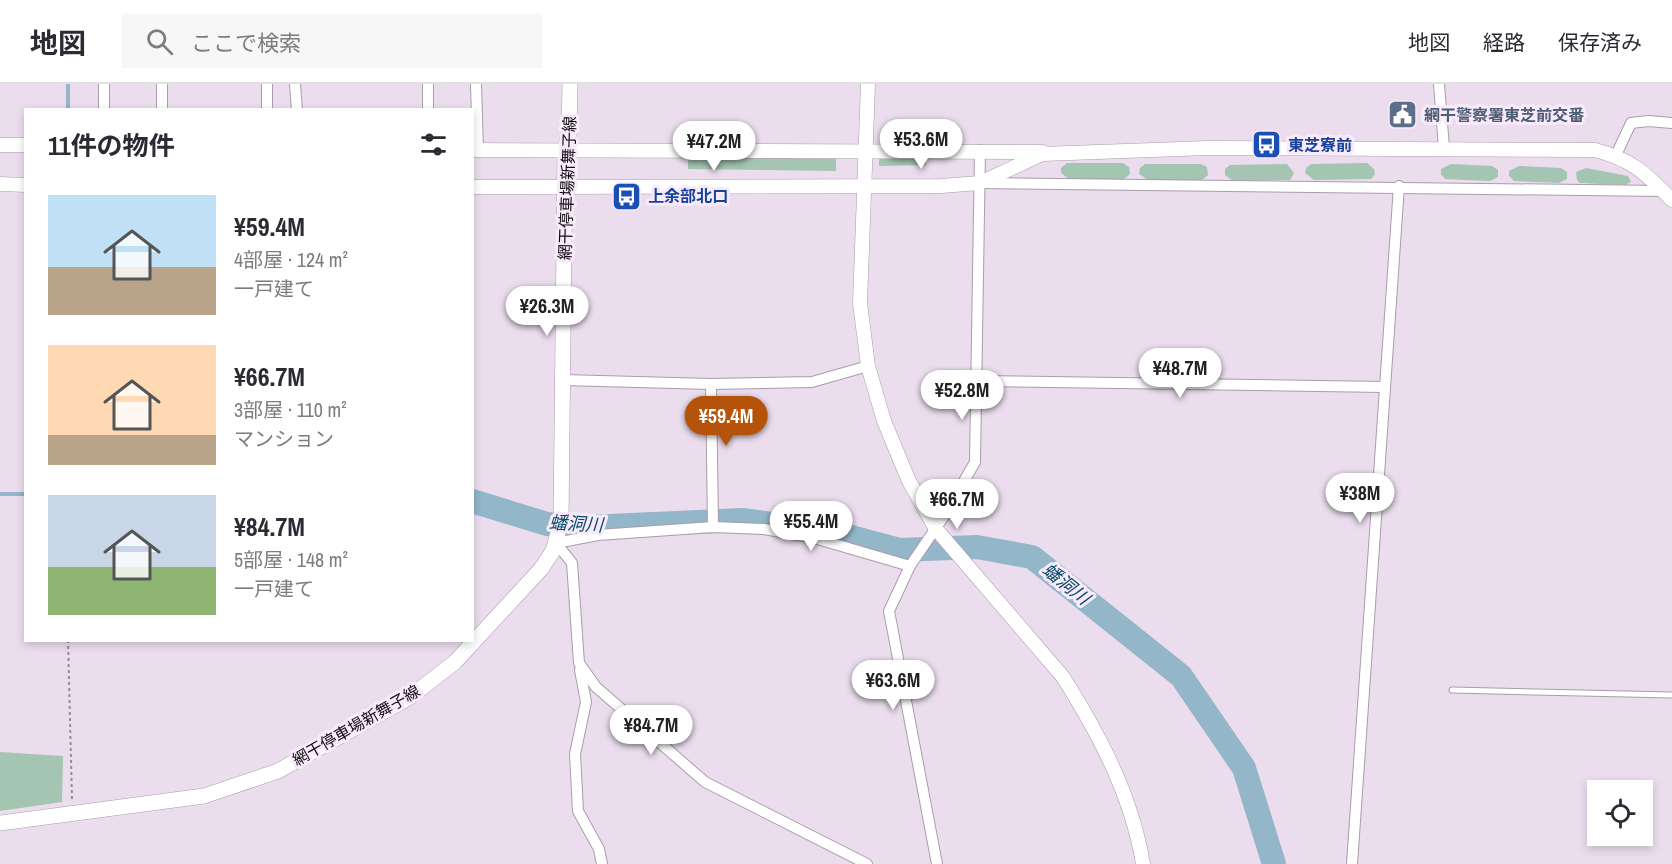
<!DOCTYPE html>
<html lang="ja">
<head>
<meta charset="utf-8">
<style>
	:root { --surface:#fff; --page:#f7f7f7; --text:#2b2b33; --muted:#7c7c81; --line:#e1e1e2; --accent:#b45309 }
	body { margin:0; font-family:"Archivo Narrow","Noto Sans JP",sans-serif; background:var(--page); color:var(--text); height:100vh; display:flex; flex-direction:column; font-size:22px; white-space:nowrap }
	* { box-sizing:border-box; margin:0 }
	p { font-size:20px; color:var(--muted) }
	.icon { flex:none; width:33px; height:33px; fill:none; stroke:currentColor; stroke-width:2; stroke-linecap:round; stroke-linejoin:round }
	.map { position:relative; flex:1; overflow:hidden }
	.panel { position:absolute; left:24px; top:24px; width:450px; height:534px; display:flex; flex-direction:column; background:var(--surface); border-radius:0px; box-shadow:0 3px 9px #0003 }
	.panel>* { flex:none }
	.controls { position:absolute; left:1587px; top:696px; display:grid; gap:12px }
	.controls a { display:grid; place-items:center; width:66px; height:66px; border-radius:0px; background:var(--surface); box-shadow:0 3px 9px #0003; font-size:30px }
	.price { position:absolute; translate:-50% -51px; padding:0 14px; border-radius:21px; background:#fff; color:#222; font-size:20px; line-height:39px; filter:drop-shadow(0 2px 3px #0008) }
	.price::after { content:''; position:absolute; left:50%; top:36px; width:18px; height:14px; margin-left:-9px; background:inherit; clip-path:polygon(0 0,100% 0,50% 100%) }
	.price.current { background:var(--accent); color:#fff }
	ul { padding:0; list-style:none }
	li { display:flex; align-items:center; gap:18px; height:150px; padding:0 24px }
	li span { display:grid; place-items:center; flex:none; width:168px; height:120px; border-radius:0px; color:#555 }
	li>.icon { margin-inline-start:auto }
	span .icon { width:72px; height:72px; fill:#fffc; stroke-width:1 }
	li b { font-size:26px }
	h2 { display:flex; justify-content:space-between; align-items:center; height:72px; padding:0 24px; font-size:26px }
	header { display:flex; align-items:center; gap:36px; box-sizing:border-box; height:84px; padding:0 30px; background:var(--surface); border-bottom:2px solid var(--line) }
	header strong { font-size:28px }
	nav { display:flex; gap:33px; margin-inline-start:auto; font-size:21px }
	.search { width:420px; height:54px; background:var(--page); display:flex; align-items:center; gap:15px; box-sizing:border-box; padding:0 21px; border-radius:0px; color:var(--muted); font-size:22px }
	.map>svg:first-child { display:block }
	.green { fill:#a4c5b1 }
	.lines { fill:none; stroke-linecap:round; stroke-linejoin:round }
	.stream { stroke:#93b6c9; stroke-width:4 }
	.river { stroke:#93b6c9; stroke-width:24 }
	.service-casing { stroke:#a99cab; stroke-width:7 }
	.minor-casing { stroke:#a99cab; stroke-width:12 }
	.tertiary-casing { stroke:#a99cab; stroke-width:15 }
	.secondary-casing { stroke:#a99cab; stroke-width:16 }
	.path { stroke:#968b98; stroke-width:2; stroke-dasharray:3 3; stroke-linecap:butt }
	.service { stroke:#fff; stroke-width:5 }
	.minor { stroke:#fff; stroke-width:10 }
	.tertiary { stroke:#fff; stroke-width:14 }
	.secondary { stroke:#fff; stroke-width:15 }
	.labels { text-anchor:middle; stroke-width:6; stroke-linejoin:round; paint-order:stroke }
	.service-label { font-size:16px; font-weight:bold; fill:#4e5e75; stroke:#f8eafb; text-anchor:start }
	.transit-label { font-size:16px; font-weight:bold; fill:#164399; stroke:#f8eafb; text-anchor:start }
	.street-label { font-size:16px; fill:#100b11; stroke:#f8eafb }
	.water-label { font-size:18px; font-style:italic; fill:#024b65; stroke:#f8eafb }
</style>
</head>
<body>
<header>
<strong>地図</strong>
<div class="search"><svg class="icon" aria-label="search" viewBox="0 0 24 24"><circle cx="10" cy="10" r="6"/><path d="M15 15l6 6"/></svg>ここで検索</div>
<nav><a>地図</a><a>経路</a><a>保存済み</a></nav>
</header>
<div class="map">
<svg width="1672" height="780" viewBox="0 0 1672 780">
	<rect width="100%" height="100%" fill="#ebddee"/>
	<g class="green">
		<polygon points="688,65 836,68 836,87 688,85"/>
		<polygon points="926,71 926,81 879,82 879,72"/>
		<polygon points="1067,79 1123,79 1129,83 1130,90 1124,95 1070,96 1061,89 1061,84"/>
		<polygon points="1367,79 1374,85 1375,90 1371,95 1314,96 1305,89 1306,84 1311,80"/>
		<polygon points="1145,80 1201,80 1207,83 1208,91 1202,96 1148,96 1139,90 1140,84"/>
		<polygon points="1287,80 1294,89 1290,96 1233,97 1225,91 1225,85 1230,81"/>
		<polygon points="1451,80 1492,82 1498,86 1498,93 1490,97 1445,95 1441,90 1441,85"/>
		<polygon points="1519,82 1561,84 1567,88 1567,95 1559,99 1514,97 1509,92 1509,87"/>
		<polygon points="1586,84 1628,92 1631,98 1625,101 1580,99 1577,96 1576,88"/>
		<polygon points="0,668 63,672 62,718 0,727"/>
	</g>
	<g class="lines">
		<g class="stream">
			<polyline points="68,0 68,26"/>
			<polyline points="0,410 26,410"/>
		</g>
		<polyline class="river" points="472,417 547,440 587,443 742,436 829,447 900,466 977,463 1032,473 1181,592 1244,684 1274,780"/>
		<defs>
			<polyline id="service" points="1452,606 1672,611"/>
			<g id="minor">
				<polyline points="104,0 104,26"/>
				<polyline points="267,0 267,26"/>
				<polyline points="295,0 297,26"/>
				<polyline points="428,0 428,26"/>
				<polyline points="476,0 478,66"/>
				<polyline points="1439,0 1444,64"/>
				<polyline points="162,26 162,0"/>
				<polyline points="1616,71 1631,39 1648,37 1672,39"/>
				<polyline points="983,99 1663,107"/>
				<polyline points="563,296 711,300 812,298 868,282"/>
				<polyline points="977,297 1384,303"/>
				<polyline points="711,300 713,443"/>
				<polyline points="556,459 572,479 579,579 596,603 705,698 867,780"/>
				<polyline points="556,459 598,451 713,443 764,445 814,454 910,482"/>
				<polyline points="580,586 586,618 575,670 578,727 599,765 602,780"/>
				<polyline points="937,780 889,527 910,482 944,432 975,378 980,66"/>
				<polyline points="1352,780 1399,102"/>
			</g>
			<g id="tertiary">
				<path d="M868,0L860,219L868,282L884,337L909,397L936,445L1063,593C1099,650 1132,712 1143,780"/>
				<polyline points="0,61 26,61"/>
				<polyline points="472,66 1043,68"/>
				<polyline points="0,100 26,101"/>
				<path d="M472,103L941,102L980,99L1042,70L1208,64L1595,66C1633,76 1645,89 1672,116"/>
			</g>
			<polyline id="secondary" points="0,739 204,712 278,687 410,613 455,578 541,485 553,467 561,438 565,68 569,47 570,0"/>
		</defs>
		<use href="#service" class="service-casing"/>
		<use href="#minor" class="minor-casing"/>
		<use href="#tertiary" class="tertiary-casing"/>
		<use href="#secondary" class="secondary-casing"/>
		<polyline class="path" points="68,556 72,715"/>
		<use href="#service" class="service"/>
		<use href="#minor" class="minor"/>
		<use href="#tertiary" class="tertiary"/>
		<use href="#secondary" class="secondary"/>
	</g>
	<defs>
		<symbol id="civic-square" viewBox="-11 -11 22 22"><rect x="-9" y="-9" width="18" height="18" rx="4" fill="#5c6f8a" stroke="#f8eafb"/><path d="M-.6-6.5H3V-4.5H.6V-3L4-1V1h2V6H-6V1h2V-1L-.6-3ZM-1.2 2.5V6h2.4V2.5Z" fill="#fff"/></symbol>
		<symbol id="bus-square" viewBox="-11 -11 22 22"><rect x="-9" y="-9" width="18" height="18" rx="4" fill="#1a4fb4" stroke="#f8eafb"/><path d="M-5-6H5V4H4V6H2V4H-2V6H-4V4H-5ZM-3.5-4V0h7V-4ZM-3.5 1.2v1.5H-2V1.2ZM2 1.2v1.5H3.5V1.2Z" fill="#fff"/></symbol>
	</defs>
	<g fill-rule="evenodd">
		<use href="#civic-square" x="1386" y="14" width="33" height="33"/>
		<use href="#bus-square" x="1250" y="44" width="33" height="33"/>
		<use href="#bus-square" x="610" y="96" width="33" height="33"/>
	</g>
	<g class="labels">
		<g class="service-label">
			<text x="1424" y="37">網干警察署東芝前交番</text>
		</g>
		<g class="transit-label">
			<text x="1288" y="67">東芝寮前</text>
			<text x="648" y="118">上余部北口</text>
		</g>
		<g class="street-label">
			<text transform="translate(567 104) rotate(-88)" y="6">網干停車場新舞子線</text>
			<text transform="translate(356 641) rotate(-30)" y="6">網干停車場新舞子線</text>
		</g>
		<g class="water-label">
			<text transform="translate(576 440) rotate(3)" y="6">蟠洞川</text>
			<text transform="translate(1066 500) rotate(39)" y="6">蟠洞川</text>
		</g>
	</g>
</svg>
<div class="controls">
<a><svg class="icon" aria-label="locate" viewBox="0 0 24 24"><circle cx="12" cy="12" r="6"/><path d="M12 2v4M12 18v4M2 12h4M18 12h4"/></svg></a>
</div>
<b class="price" style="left:921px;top:86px">¥53.6M</b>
<b class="price" style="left:714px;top:88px">¥47.2M</b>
<b class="price" style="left:547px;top:253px">¥26.3M</b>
<b class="price" style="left:1180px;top:315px">¥48.7M</b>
<b class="price" style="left:962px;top:337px">¥52.8M</b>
<b class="price current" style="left:726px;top:363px">¥59.4M</b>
<b class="price" style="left:1360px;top:440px">¥38M</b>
<b class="price" style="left:957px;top:446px">¥66.7M</b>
<b class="price" style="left:811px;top:468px">¥55.4M</b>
<b class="price" style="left:893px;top:627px">¥63.6M</b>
<b class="price" style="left:651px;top:672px">¥84.7M</b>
<section class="panel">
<h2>11件の物件<svg class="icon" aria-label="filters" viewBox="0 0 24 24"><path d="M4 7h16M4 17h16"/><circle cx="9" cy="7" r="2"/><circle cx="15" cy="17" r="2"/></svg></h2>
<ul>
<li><span style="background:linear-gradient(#bfe0f5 60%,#b9a48a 0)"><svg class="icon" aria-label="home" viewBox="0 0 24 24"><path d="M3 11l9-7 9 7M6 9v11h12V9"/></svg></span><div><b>¥59.4M</b><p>4部屋 · 124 m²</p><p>一戸建て</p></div></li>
<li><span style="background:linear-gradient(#ffd9b3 75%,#b9a48a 0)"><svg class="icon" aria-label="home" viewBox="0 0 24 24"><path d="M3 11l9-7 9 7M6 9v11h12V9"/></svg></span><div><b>¥66.7M</b><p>3部屋 · 110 m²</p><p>マンション</p></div></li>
<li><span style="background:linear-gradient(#c9d6e8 60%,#8fb573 0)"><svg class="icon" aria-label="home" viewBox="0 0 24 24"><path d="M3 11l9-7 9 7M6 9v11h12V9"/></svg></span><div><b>¥84.7M</b><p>5部屋 · 148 m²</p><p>一戸建て</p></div></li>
</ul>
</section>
</div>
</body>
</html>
